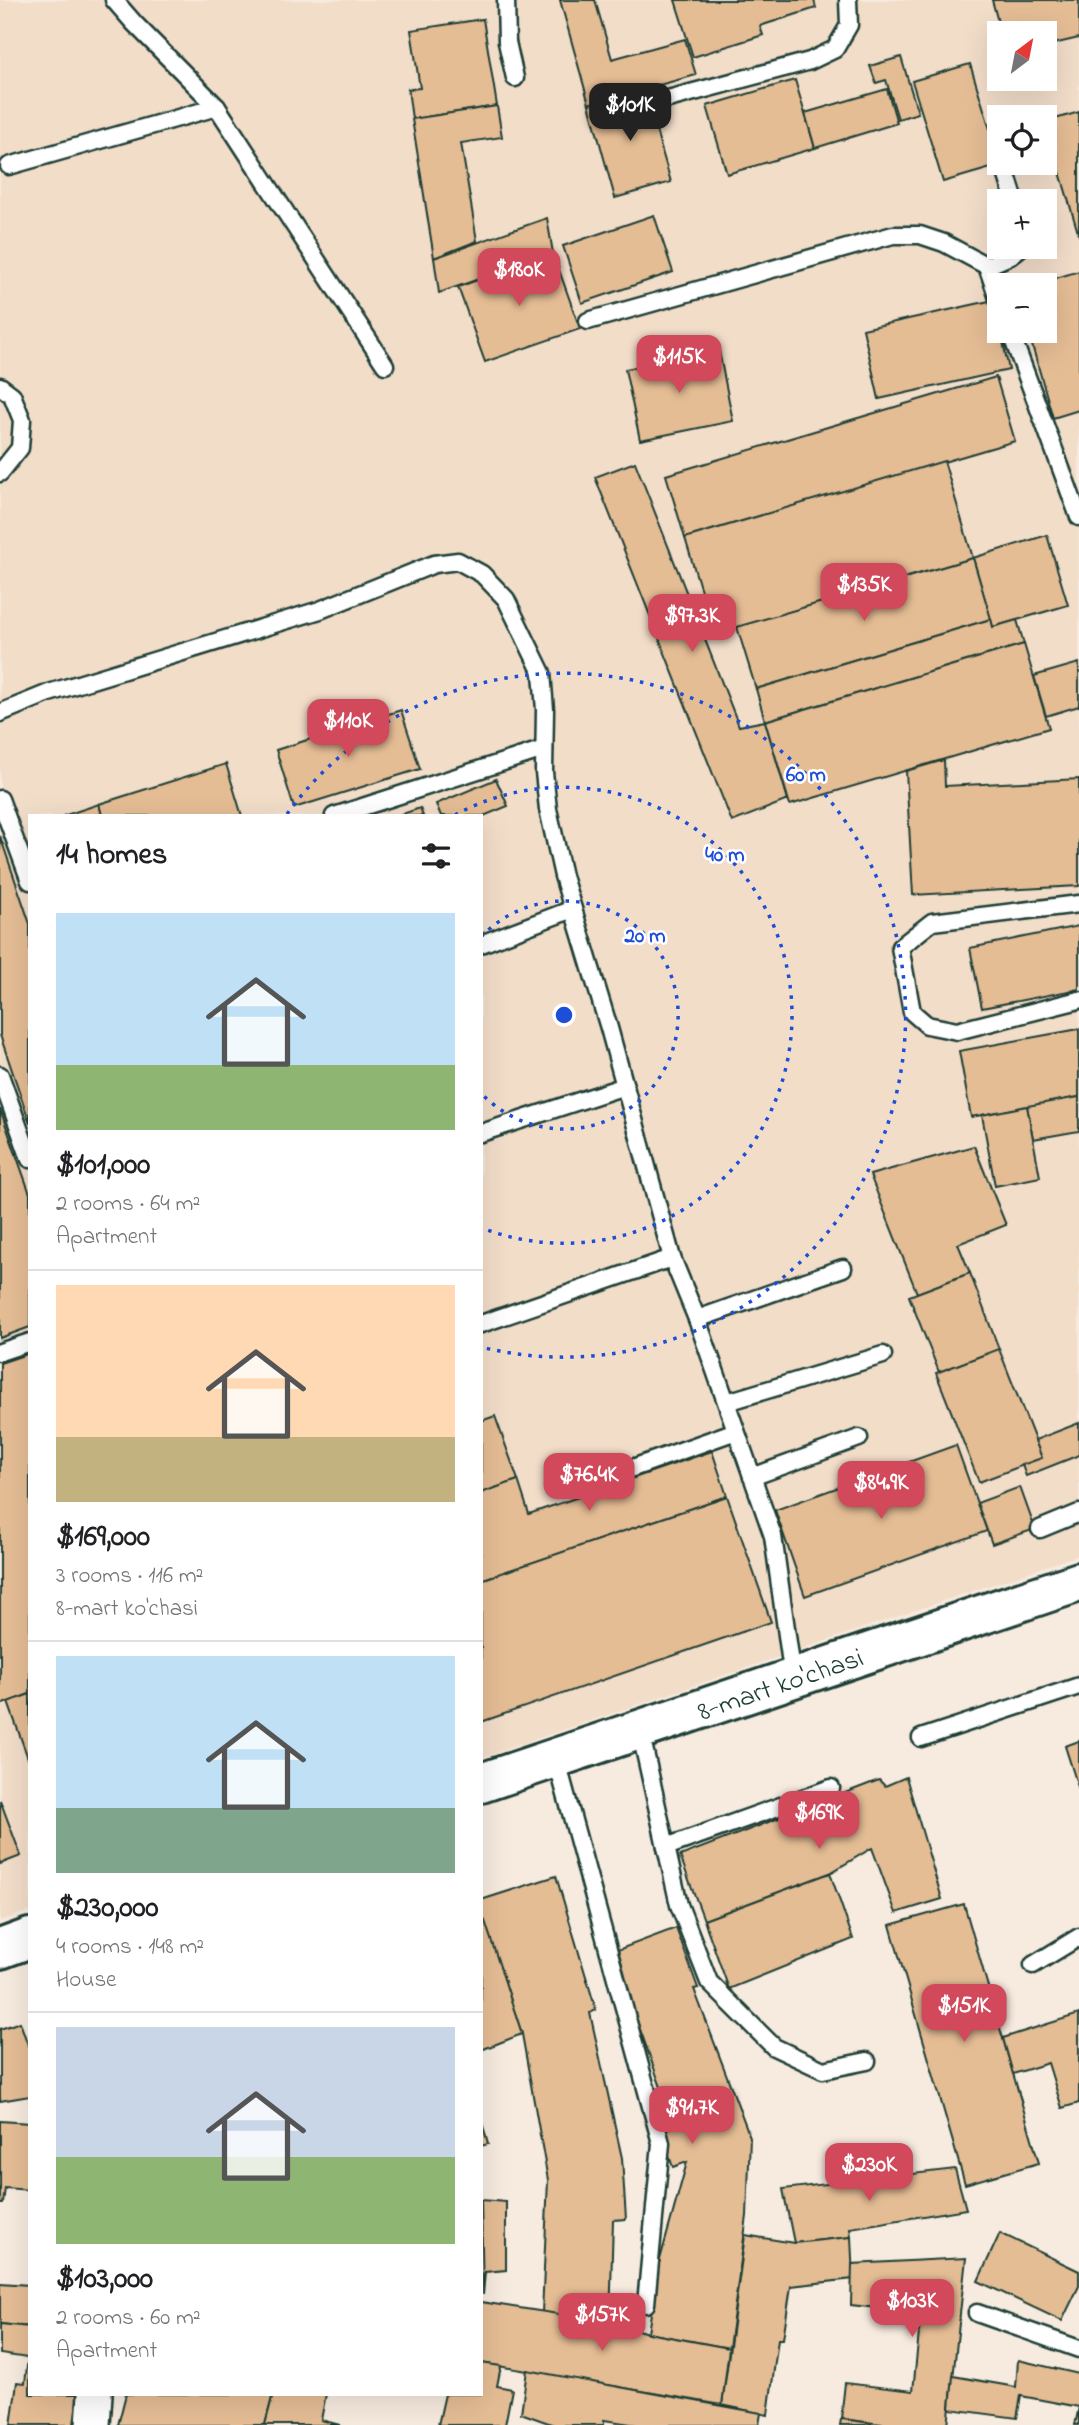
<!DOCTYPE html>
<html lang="en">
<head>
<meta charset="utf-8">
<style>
	:root { --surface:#fff; --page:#f2f2f2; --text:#202124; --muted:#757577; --line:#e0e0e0; --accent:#d1495b }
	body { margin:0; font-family:"Indie Flower",sans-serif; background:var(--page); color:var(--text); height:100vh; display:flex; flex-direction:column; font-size:26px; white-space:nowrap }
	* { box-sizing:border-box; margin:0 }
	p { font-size:23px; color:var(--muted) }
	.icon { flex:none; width:38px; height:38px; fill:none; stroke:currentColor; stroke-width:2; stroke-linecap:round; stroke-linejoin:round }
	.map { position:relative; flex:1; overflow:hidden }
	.drawer { position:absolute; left:28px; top:814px; width:455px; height:1582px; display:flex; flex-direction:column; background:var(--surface); border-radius:0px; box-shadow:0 7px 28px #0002 }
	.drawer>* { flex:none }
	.needle { width:46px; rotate:32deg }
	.fabs { position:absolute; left:987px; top:21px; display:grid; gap:14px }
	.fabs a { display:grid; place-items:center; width:70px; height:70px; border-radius:0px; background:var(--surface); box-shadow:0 7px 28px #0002; font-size:35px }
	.price { position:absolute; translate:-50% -60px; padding:0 16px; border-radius:14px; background:var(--accent); color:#fff; font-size:23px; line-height:46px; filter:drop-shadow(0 2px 4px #0008) }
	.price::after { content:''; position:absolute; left:50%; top:42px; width:21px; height:16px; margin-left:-10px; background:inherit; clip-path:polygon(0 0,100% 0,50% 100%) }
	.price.active { background:#222; color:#fff }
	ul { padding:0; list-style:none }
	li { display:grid; align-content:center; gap:14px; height:371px; padding:0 28px }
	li+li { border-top:2px solid var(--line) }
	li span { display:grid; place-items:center; height:217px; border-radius:0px; color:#555 }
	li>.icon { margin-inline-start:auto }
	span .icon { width:126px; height:126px; fill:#fffc; stroke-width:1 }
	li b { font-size:30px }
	h2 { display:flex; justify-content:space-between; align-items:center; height:84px; padding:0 28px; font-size:30px }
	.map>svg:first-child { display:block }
	.built { fill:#f2ddc9; fill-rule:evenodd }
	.building { fill:#e5bd95; stroke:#1f3d34; stroke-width:2 }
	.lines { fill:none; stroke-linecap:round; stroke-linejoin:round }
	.service-casing { stroke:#1f3d34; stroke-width:21 }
	.minor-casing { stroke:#1f3d34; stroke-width:38 }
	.tertiary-casing { stroke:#1f3d34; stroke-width:44 }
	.service { stroke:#fff; stroke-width:16 }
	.minor { stroke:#fff; stroke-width:33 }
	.tertiary { stroke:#fff; stroke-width:38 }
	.ring { fill:none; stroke:#1d4ed8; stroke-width:3.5; stroke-dasharray:3.5 7 }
	.labels { text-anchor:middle; stroke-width:5; stroke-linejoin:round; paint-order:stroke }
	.street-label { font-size:28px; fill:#1f3d34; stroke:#fff }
	.centre { fill:#1d4ed8; stroke:#fff; stroke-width:3.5 }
	.ring-label { font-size:21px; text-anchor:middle; font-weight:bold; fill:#1d4ed8; stroke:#fff; stroke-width:5; stroke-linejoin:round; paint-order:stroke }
</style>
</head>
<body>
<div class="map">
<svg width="1079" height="2425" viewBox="0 0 1079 2425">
	<rect width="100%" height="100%" fill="#f7ebdf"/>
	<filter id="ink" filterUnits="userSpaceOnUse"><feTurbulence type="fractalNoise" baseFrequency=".0143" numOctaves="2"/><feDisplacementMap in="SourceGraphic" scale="14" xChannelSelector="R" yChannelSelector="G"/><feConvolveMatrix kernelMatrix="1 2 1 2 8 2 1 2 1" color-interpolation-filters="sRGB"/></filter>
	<g filter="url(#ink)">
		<path class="built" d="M0,0H1079V1555L481,1758V816H30V1911L0,1921ZM999,33H1045V79H999ZM999,117H1045V163H999ZM999,201H1045V247H999ZM999,285H1045V331H999Z"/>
		<g class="building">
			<polygon points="560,0 595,0 612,59 685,39 696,75 589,104"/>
			<polygon points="675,0 814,0 816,8 760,26 763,35 693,57"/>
			<polygon points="992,0 1079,0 1079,38 1045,46 1045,33 1001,33"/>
			<polygon points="483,19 497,106 412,119 408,89 420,88 411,30"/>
			<polygon points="901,57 918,113 898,119 886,80 876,83 870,66"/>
			<polygon points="970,64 1001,165 943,182 912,81"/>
			<polygon points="795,80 815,148 727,174 707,106"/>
			<polygon points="644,89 671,182 615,198 589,104"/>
			<polygon points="887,89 897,123 815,148 805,113"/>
			<polygon points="497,106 502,137 461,143 477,241 434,258 412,119"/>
			<polygon points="1079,112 1079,236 1045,122"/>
			<polygon points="654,215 673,272 582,303 563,246"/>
			<polygon points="547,218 553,253 439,293 434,258"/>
			<polygon points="553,253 580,329 485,362 458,287"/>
			<polygon points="1079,271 1079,410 1053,418 1028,331 1045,331 1045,285 1033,285"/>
			<polygon points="994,300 1009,370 879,399 863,329"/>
			<polygon points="719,351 733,421 640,440 625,369"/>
			<polygon points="996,377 1015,441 685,538 666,475"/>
			<polygon points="944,461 973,558 714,634 685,538"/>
			<polygon points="635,462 739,726 765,721 788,800 732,822 595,477"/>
			<polygon points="1047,535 1068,605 993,627 973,558"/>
			<polygon points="973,558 991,619 756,689 737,627"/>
			<polygon points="991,619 993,627 1017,620 1024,644 765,721 756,689"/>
			<polygon points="1024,644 1049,728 790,805 765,721"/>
			<polygon points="1079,663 1079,706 1046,716 1034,676"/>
			<polygon points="401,710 420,769 294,808 276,750"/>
			<polygon points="944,760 945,786 1079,779 1079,886 913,895 906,771"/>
			<polygon points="226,764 242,816 102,816 99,804"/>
			<polygon points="496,779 508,806 481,817 481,816 441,816 436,804"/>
			<polygon points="99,804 102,816 63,816"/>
			<polygon points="420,808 423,816 397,816"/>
			<polygon points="0,836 30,924 30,1123 0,1035"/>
			<polygon points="1079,926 1079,989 982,1008 970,948"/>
			<polygon points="1079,1029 1079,1097 971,1117 959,1051"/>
			<polygon points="1079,1097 1079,1131 1033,1139 1027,1106"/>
			<polygon points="1027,1106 1040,1177 995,1186 982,1115"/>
			<polygon points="0,1109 30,1194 30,1327 0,1338"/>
			<polygon points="974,1146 1006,1225 958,1244 970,1273 917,1293 870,1175"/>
			<polygon points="970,1273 999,1349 939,1372 909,1296"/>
			<polygon points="999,1349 1042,1458 979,1482 936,1373"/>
			<polygon points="30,1353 30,1694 0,1705 0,1363"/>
			<polygon points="495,1416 518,1480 481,1493 481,1421"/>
			<polygon points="1079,1423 1079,1455 1026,1476 1022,1465 1042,1458 1035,1440"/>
			<polygon points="956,1445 987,1531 805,1596 775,1510"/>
			<polygon points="712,1451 727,1496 481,1580 481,1493 518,1480 529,1514"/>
			<polygon points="1020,1487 1035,1529 992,1544 977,1503"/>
			<polygon points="727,1496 771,1622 481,1722 481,1580"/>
			<polygon points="30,1694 30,1764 8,1702"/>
			<polygon points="1079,1741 1079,1790 1065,1746"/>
			<polygon points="906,1777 942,1899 896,1913 872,1848 830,1873 704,1920 680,1856 879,1780 885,1786"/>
			<polygon points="0,1800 21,1856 0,1864"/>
			<polygon points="830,1873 853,1939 729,1989 704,1920"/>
			<polygon points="556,1876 596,2010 590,2013 622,2158 626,2219 613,2220 610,2322 542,2313 548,2180 522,2034 481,1912 481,1900"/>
			<polygon points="964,1904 1039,2163 965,2184 890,1925"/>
			<polygon points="485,1921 522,2034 481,2050 481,1922"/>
			<polygon points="676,1928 698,1988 694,1989 750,2137 747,2216 729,2348 648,2333 658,2267 687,2162 673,2167 660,2131 675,2126 612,1952"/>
			<polygon points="1079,2014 1079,2103 1062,2108 1048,2063 1013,2074 1003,2038"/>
			<polygon points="20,2022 30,2051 30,2096 0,2101 0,2029"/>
			<polygon points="481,2119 488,2144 481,2146"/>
			<polygon points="0,2121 30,2123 30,2190 5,2188 3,2204 0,2204"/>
			<polygon points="955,2169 966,2209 850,2228 851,2237 794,2243 783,2189"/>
			<polygon points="481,2200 506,2202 506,2270 485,2272 483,2295"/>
			<polygon points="1000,2233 1079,2271 1079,2286 1062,2321 978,2281"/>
			<polygon points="745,2235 794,2243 851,2237 853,2279 791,2286 783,2339 778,2339 768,2415 722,2405"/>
			<polygon points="966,2258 948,2425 890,2425 841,2419 845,2383 913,2391 921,2313 851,2305 852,2264"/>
			<polygon points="0,2283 30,2285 30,2327 0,2324"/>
			<polygon points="481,2302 610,2322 648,2333 729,2348 722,2405 481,2363"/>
			<polygon points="0,2324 30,2327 30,2394 78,2394 74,2425 11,2425 17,2382 25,2383 28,2358 0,2354"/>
			<polygon points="1018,2360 1079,2374 1079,2425 1075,2425 1079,2407 1021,2396 1017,2418 950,2409 953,2376 1016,2387"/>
			<polygon points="481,2363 501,2366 497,2386 512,2389 505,2425 438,2425 445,2394 481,2394"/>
			<polygon points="527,2370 761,2413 759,2425 637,2425 604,2420 604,2425 554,2425 521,2413"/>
			<polygon points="126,2394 273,2394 265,2425 118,2425"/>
			<polygon points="273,2394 326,2394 321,2420 340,2425 265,2425"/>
			<polygon points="841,2419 871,2423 871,2425 840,2425"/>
		</g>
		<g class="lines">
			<defs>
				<g id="service">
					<polyline points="114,0 134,23 217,107 385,365"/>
					<polyline points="506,0 507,42 515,78"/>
					<polyline points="668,99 810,61 835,49 849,25 848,0"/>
					<polyline points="1003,163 1015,201"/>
					<polyline points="9,166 217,107"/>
					<polyline points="987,266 1010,256 1021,247"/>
					<polyline points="588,321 893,235 920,235 944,243 987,266 999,301"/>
					<polyline points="1010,331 1079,517"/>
					<polyline points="0,386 12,395 22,420 20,448 0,473"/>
					<polyline points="0,713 49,693 320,610 434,564 458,561 482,574 506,599 542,673 545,710 544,772 548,809 563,876 609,1028 672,1258 697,1319 773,1536 793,1678"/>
					<polyline points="0,799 30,881"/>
					<polyline points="334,816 544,749"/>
					<polyline points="1079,904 932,922 900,947 912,1012 927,1025 957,1031 1079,1000"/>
					<polyline points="481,944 573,909"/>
					<polyline points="0,1075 30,1159"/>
					<polyline points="481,1133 625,1086"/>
					<polyline points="697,1319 843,1268"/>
					<polyline points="481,1324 672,1258"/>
					<polyline points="0,1352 30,1342"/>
					<polyline points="727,1402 883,1355"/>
					<polyline points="627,1470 736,1431"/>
					<polyline points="752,1477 859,1438"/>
					<polyline points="1040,1529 1079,1513"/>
					<polyline points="640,1730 679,1905 709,1982 774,2047 823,2070 867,2061"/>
					<polyline points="921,1738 1079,1686"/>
					<polyline points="556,1758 661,2143 646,2304"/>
					<polyline points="666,1847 831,1788"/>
					<polyline points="1033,1965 1079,1937"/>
					<polyline points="977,2313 1079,2349"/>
				</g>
				<polyline id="minor" points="93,2425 95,2394"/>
				<g id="tertiary">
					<polyline points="481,1783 1079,1582"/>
					<polyline points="0,1949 30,1938"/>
				</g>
			</defs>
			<use href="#service" class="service-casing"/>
			<use href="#minor" class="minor-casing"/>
			<use href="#tertiary" class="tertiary-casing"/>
			<use href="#service" class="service"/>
			<use href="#minor" class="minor"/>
			<use href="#tertiary" class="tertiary"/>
		</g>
	</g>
	<g class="ring">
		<path d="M481 937A114 114 0 1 1 481 1093"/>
		<path d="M455 815A228 228 0 1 1 482 1228"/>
		<path d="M287 814A342 342 0 1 1 481 1347"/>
	</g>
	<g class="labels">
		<g class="street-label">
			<text transform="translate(780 1683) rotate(-19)" y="10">8-mart ko'chasi</text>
		</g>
	</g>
	<circle cx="564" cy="1015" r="10" class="centre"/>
	<g class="ring-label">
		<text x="806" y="781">60 m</text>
		<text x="725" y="861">40 m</text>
		<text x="645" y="942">20 m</text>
	</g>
</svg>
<div class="fabs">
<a><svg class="needle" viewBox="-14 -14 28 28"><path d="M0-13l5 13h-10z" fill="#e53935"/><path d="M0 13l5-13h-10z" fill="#757577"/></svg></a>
<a><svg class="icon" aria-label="locate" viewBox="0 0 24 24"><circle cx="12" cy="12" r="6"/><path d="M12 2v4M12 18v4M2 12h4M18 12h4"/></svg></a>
<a>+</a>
<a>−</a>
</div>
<b class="price active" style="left:630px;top:143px">$101K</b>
<b class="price" style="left:519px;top:308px">$180K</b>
<b class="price" style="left:679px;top:395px">$115K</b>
<b class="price" style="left:864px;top:623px">$135K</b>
<b class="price" style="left:692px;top:654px">$97.3K</b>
<b class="price" style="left:348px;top:759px">$110K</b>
<b class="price" style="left:589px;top:1513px">$76.4K</b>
<b class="price" style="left:881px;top:1521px">$84.9K</b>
<b class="price" style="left:819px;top:1851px">$169K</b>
<b class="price" style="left:964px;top:2044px">$151K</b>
<b class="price" style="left:692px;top:2146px">$91.7K</b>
<b class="price" style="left:869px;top:2203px">$230K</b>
<b class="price" style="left:912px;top:2339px">$103K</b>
<b class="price" style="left:602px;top:2353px">$157K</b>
<section class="drawer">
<h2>14 homes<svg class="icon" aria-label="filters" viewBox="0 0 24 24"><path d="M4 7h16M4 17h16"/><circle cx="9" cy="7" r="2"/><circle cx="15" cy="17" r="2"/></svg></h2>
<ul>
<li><span style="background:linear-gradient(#bfe0f5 70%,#8fb573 0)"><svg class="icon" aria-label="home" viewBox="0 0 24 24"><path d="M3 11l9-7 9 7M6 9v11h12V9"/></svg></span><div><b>$101,000</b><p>2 rooms · 64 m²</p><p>Apartment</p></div></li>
<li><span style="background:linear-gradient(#ffd9b3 70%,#c2b280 0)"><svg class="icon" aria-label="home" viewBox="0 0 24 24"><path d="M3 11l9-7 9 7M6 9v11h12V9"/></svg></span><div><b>$169,000</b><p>3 rooms · 116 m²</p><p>8-mart ko'chasi</p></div></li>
<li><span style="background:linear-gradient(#bfe0f5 70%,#7fa58c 0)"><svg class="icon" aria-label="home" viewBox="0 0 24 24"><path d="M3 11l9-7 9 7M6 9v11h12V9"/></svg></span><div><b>$230,000</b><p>4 rooms · 148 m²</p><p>House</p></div></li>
<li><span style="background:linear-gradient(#c9d6e8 60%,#8fb573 0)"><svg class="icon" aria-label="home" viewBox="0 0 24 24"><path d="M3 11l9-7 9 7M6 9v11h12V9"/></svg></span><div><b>$103,000</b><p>2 rooms · 60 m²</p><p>Apartment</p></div></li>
</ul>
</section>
</div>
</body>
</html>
